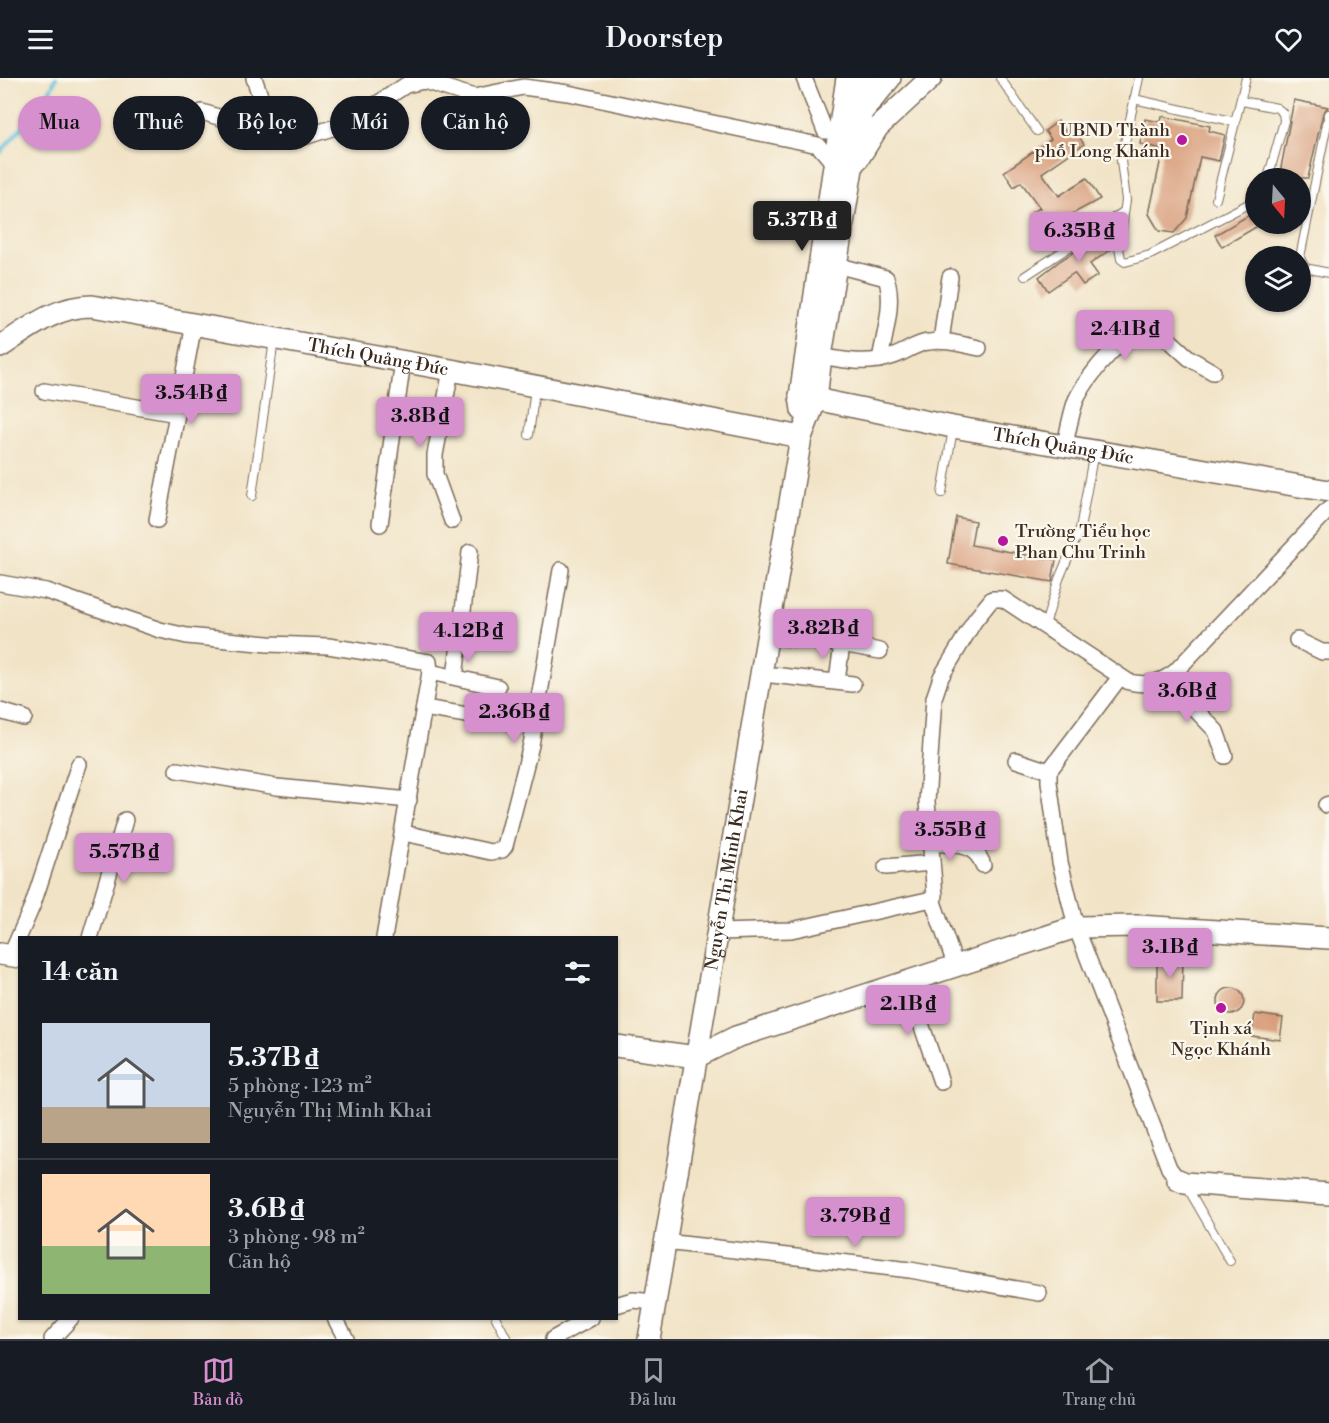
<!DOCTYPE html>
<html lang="vi">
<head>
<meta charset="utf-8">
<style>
	:root { --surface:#171b24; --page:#20242c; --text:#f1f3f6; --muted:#9ea1a6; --line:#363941; --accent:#d690ce }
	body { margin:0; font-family:"Libre Bodoni",serif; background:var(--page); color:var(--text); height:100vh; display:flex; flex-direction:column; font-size:22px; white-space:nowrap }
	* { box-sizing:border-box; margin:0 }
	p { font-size:20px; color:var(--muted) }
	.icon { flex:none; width:33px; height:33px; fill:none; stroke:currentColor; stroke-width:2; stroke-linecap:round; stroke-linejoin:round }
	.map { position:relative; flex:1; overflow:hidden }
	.drawer { position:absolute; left:18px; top:858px; width:600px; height:384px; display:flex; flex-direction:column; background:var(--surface); border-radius:0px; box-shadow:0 2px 4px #0004 }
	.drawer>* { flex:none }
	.top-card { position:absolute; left:18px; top:18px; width:600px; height:54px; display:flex; gap:12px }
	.needle { width:39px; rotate:162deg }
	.controls { position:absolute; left:1245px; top:90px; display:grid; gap:12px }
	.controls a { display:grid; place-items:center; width:66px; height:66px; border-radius:50%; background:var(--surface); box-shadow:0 2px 4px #0004; font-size:30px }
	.price { position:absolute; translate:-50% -51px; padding:0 14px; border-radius:6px; background:var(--accent); color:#111; font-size:20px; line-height:39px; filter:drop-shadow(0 2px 3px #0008) }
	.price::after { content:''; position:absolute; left:50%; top:36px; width:18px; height:14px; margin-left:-9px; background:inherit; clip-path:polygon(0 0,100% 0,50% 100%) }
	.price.current { background:#222; color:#fff }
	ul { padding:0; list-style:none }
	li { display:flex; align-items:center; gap:18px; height:150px; padding:0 24px }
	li+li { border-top:2px solid var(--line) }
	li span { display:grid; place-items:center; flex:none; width:168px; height:120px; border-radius:0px; color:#555 }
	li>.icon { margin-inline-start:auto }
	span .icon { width:72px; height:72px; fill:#fffc; stroke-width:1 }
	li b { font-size:26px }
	h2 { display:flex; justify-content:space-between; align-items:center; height:72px; padding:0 24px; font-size:26px }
	.chip { padding:0 21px; border-radius:27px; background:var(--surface); box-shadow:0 2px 4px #0004; font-size:21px; line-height:54px }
	.chip.current { background:var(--accent); color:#111 }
	header { display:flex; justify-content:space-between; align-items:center; height:78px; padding:0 24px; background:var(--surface); font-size:27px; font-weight:600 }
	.tabs { display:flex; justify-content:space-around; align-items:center; height:84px; border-top:2px solid var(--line); background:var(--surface); font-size:16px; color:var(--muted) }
	.tabs a { display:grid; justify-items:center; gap:3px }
	.tabs .current { color:var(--accent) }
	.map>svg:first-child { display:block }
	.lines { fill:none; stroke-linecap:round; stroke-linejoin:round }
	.stream { stroke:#60c0de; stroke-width:4 }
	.building { fill:#d89d7a }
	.lane-casing { stroke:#7b6b59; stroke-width:10 }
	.street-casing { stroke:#7b6b59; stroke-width:18 }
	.secondary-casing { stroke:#7b6b59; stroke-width:24 }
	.lane { stroke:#fff; stroke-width:8 }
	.street { stroke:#fff; stroke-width:15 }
	.secondary { stroke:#fff; stroke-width:21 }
	.poi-dot { fill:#b5179e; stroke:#fbf7ec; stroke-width:2 }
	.labels { text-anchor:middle; stroke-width:4.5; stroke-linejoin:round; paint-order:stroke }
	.poi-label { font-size:18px; fill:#3b2a1e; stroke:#fbf7ec; text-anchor:end }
	.street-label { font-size:18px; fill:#3b2a1e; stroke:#fbf7ec }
</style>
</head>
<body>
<header><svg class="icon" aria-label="menu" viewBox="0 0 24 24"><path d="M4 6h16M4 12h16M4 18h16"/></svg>Doorstep<svg class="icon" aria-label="heart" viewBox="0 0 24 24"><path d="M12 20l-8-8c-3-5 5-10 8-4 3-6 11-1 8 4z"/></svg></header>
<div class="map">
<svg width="1329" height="1261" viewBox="0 0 1329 1261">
	<rect width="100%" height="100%" fill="#fbf7ec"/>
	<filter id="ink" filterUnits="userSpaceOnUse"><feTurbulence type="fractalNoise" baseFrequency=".0167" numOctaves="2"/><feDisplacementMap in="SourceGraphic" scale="12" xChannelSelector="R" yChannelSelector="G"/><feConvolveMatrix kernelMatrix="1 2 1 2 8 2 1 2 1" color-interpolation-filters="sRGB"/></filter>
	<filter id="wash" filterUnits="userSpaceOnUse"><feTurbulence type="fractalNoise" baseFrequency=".008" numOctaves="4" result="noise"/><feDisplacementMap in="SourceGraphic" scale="24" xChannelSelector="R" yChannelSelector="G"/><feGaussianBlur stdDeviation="1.35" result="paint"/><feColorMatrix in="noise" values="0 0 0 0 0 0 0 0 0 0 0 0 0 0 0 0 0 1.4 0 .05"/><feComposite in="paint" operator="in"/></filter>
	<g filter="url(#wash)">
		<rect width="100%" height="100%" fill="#f1e3c6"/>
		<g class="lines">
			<polyline class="stream" points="0,75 46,21 56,0"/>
		</g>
		<g id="blocks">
			<g class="building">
				<polygon points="1294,22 1328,29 1323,35 1308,100 1279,100"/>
				<polygon points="1162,38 1210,48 1209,53 1225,57 1219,83 1200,79 1187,140 1174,155 1159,153 1149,136 1163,71 1140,66 1145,41 1161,44"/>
				<polygon points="1058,43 1065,53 1072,48 1084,66 1042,95 1059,118 1087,100 1100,121 1072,136 1082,153 1055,171 1032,134 1040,130 1021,104 1014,109 1004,94 1051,61 1045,53"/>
				<polygon points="1256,133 1256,149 1222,169 1215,157"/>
				<polygon points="1108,153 1114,162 1113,170 1090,186 1098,197 1083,207 1074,195 1048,213 1039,199 1061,182"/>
				<polygon points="956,439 975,443 971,467 1056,482 1052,504 948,486"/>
				<polygon points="1157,880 1183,880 1182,923 1157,923"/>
				<circle cx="1231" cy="923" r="13"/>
				<polygon points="1255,936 1283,940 1280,962 1252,958"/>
			</g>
		</g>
	</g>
	<g filter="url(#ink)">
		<use href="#blocks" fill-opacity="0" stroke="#7b6b59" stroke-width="1.5"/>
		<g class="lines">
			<defs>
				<g id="lane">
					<polyline points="1000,0 1037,53"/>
					<polyline points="1139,0 1121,83 1126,122 1119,170 1121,181 1125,184 1150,177 1256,122"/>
					<polyline points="1134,21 1236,44"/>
					<polyline points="1242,23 1277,30 1283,35 1284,43 1268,100"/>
					<polyline points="1216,121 1246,0"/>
					<polyline points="1300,179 1329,36"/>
					<polyline points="1300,180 1305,190 1329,195"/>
					<polyline points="1025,198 1123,134"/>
					<polyline points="529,357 535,310"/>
					<polyline points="942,415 953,351"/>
					<polyline points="252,418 274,262"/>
					<polyline points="1045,547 1059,501 1080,451 1094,373"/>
					<polyline points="1187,1109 1230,1183"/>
					<polyline points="496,1240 507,1261"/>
				</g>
				<g id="street">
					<polyline points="254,0 273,56"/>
					<polyline points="804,0 825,53"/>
					<polyline points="202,34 273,56 307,58 348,45 406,7 424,3 474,19 523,9 568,15 818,67 835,87"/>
					<path d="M836,187L886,200C895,224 884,257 880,282"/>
					<polyline points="941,263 950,199"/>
					<path d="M821,278C846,283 869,287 894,278C906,274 916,265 929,264C946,261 963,267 979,270"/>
					<polyline points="451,292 435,377 435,396 452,443"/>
					<polyline points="44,313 177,336"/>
					<path d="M1065,367C1068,352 1071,336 1076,322C1087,298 1128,246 1156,250L1189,280L1213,294"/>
					<polyline points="157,442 194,246"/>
					<polyline points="380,446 403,283"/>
					<polyline points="0,505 46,513 160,552 187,558 268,566 328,568 429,584 430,594 384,860"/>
					<polyline points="769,558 842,566 880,573"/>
					<polyline points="1297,562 1322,574 1329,574"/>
					<polyline points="430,594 498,609"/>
					<polyline points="763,596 853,606"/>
					<polyline points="455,599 470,474"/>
					<polyline points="1120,599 1049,693 1049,704 1060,784 1076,849 1169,1090 1178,1102"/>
					<polyline points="1166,601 1216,653 1225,678"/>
					<polyline points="837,603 842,566"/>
					<polyline points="424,630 509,644"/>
					<polyline points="0,633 24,640"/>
					<polyline points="1016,682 1049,693"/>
					<polyline points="177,692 277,709 409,722"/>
					<polyline points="1326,727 1329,726"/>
					<polyline points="404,755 491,774 502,772 505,768 531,667 561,492"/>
					<path d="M930,765C951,767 975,763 983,787"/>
					<polyline points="886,789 932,785"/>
					<polyline points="932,821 955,886"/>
					<path d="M718,854L791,852L932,821L935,818L927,724L934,620L941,599L975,542L992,521H1003L1129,604C1147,608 1160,605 1175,594L1329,431"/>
					<polyline points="90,860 125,742"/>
					<polyline points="11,877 33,826 79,686"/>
					<polyline points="906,902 941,1004"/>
					<polyline points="665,1164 910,1192 1039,1215"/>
					<polyline points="616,1227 633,1222 655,1224"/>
					<polyline points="335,1240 346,1261"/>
					<polyline points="52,1261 71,1240"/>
					<polyline points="553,1261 591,1240"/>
				</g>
				<g id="secondary">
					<polyline points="862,34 890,0"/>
					<polyline points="858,81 878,49 931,0"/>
					<path id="s1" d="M0,269C29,250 56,228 92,228L451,292L801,359"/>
					<path id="s2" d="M800,318L953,349L1329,413"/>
					<polyline points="802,332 800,318 847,0"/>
					<polyline points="0,876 20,879"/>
					<polyline points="616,968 696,979 736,959 1076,849 1138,848 1329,860"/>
					<polyline points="1178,1102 1185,1105 1329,1116"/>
					<path id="s3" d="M649,1261L801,359L816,321L821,278L867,0"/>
				</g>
			</defs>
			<use href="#lane" class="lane-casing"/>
			<use href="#street" class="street-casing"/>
			<use href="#secondary" class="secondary-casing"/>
			<use href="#lane" class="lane"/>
			<use href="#street" class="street"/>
			<use href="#secondary" class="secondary"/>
		</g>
	</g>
	<g class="poi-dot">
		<circle cx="1182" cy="62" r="6"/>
		<circle cx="1003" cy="463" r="6"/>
		<circle cx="1221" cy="930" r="6"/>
	</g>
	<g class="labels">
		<g class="poi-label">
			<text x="1170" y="58">UBND Thành<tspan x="1170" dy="21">phố Long Khánh</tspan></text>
			<text x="1015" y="459" text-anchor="start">Trường Tiểu học<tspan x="1015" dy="21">Phan Chu Trinh</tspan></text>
			<text x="1221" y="956" text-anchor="middle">Tịnh xá<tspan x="1221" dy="21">Ngọc Khánh</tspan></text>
		</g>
		<g class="street-label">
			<text dy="6" stroke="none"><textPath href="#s1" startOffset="393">Thích Quảng Đức</textPath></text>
			<text dy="6" stroke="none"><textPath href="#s2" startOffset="268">Thích Quảng Đức</textPath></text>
			<text dy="6" stroke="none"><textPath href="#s3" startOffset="466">Nguyễn Thị Minh Khai</textPath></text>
		</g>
	</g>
</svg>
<div class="controls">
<a><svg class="needle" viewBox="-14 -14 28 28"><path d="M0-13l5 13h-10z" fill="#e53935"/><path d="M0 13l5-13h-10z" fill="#9ea1a6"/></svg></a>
<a><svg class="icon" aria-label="layers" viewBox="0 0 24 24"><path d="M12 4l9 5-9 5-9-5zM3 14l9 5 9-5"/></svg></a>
</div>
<b class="price current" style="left:802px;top:174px">5.37B ₫</b>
<b class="price" style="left:1079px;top:185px">6.35B ₫</b>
<b class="price" style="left:1125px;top:283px">2.41B ₫</b>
<b class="price" style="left:191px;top:347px">3.54B ₫</b>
<b class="price" style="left:420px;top:370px">3.8B ₫</b>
<b class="price" style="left:823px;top:582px">3.82B ₫</b>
<b class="price" style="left:468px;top:585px">4.12B ₫</b>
<b class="price" style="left:1187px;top:645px">3.6B ₫</b>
<b class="price" style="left:514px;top:666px">2.36B ₫</b>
<b class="price" style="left:950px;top:784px">3.55B ₫</b>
<b class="price" style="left:124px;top:806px">5.57B ₫</b>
<b class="price" style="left:1170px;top:901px">3.1B ₫</b>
<b class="price" style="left:908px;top:958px">2.1B ₫</b>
<b class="price" style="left:855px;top:1170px">3.79B ₫</b>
<div class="top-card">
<a class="chip current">Mua</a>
<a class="chip">Thuê</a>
<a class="chip">Bộ lọc</a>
<a class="chip">Mới</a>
<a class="chip">Căn hộ</a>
</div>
<section class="drawer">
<h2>14 căn<svg class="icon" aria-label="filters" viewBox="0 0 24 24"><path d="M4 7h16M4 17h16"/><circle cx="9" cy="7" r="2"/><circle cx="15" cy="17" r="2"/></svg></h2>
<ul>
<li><span style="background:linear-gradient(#c9d6e8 70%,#b9a48a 0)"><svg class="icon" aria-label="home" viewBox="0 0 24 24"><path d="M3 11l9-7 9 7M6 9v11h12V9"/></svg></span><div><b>5.37B ₫</b><p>5 phòng · 123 m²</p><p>Nguyễn Thị Minh Khai</p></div></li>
<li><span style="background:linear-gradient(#ffd9b3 60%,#8fb573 0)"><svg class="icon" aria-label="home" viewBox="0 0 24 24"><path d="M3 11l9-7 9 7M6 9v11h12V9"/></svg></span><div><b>3.6B ₫</b><p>3 phòng · 98 m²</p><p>Căn hộ</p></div></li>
</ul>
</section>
</div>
<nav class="tabs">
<a class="current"><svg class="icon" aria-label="map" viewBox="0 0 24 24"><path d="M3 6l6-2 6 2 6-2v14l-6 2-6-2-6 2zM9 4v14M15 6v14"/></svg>Bản đồ</a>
<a><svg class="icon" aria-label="saved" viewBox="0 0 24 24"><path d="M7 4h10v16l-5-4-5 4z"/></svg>Đã lưu</a>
<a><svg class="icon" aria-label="home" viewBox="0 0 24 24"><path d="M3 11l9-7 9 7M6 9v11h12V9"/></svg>Trang chủ</a>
</nav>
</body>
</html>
